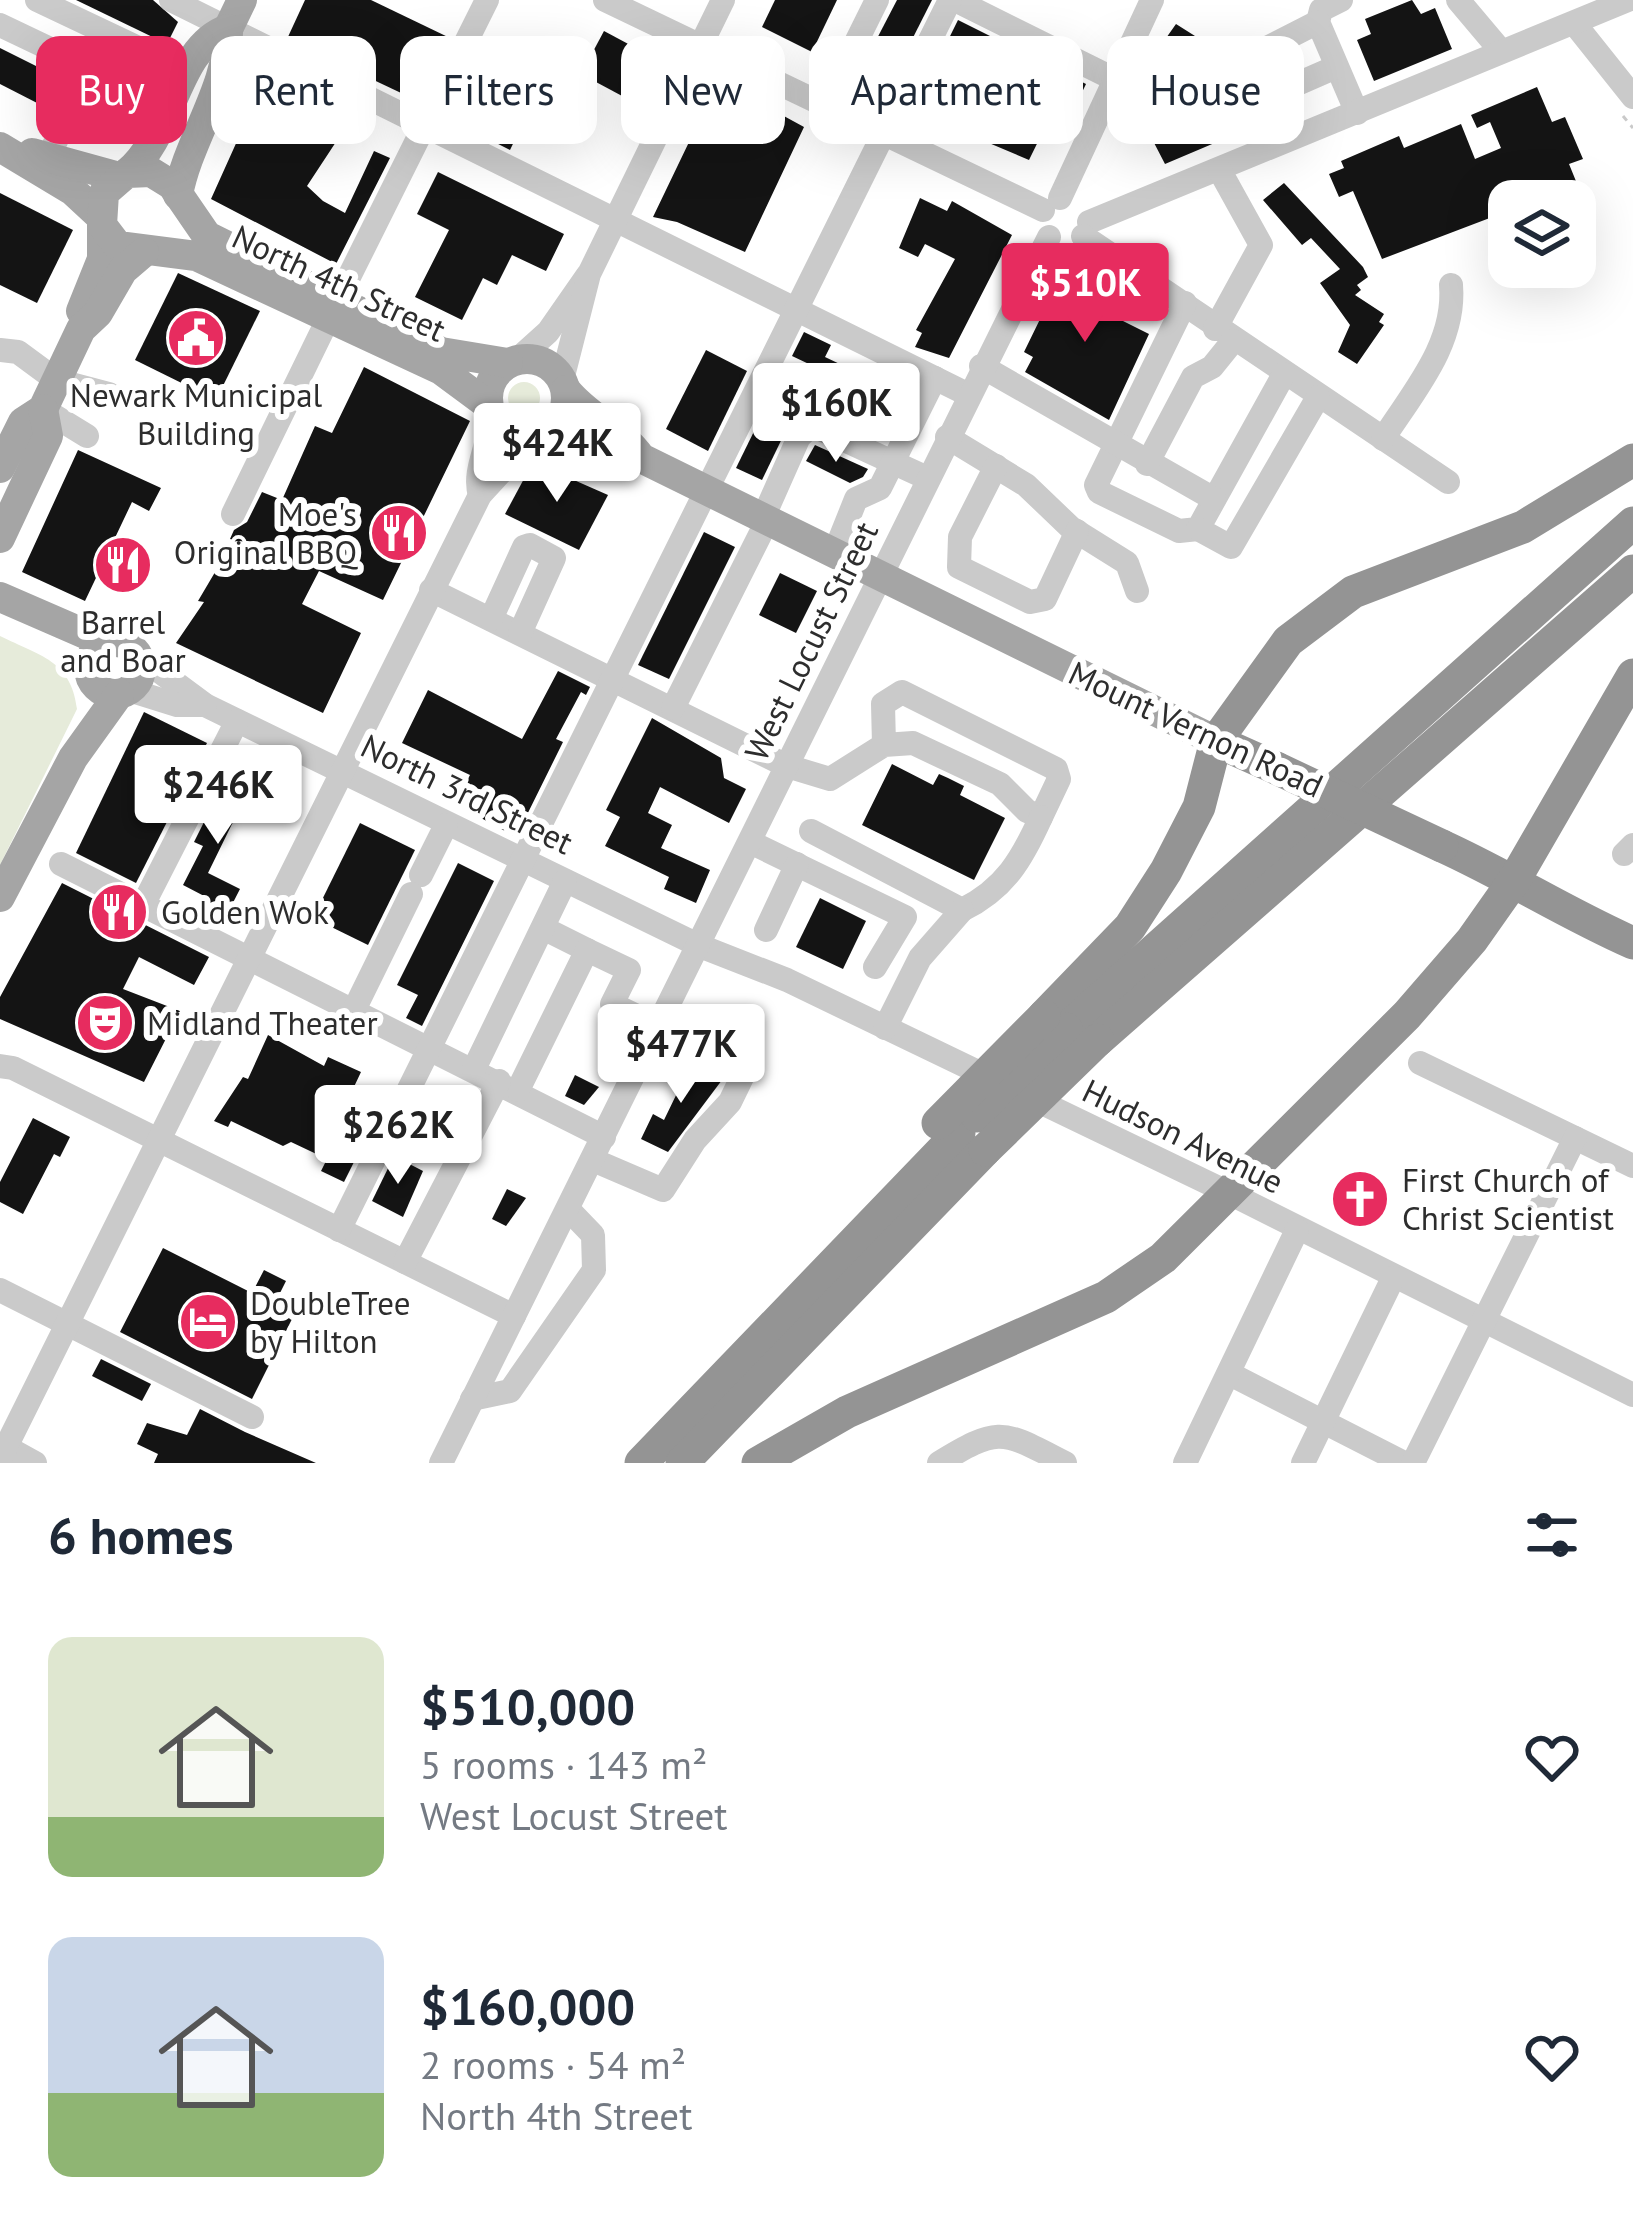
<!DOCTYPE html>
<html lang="en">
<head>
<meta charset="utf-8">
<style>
	:root { --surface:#fff; --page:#f6f6f7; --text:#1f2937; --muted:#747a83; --accent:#e72c5f }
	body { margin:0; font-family:"PT Sans",sans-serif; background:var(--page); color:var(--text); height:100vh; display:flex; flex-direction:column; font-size:45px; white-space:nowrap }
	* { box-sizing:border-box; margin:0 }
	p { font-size:39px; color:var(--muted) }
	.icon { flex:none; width:66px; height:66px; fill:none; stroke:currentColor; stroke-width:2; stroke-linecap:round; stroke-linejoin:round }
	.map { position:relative; height:1463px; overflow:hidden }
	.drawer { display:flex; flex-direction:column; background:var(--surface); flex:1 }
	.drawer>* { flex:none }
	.guide { position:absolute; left:36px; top:36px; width:1563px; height:108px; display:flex; gap:24px }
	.fabs { position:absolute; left:1488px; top:180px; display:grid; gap:24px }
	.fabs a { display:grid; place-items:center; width:108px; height:108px; border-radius:24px; background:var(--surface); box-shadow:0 12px 48px #0002; font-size:60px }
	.price { position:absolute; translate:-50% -102px; padding:0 27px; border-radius:12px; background:#fff; color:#222; font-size:39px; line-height:78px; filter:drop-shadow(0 3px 6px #0008) }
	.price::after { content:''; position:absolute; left:50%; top:72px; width:36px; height:27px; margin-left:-18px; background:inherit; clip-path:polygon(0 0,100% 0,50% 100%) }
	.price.selected { background:var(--accent); color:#fff }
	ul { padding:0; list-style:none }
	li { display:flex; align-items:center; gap:36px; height:300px; padding:0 48px }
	li span { display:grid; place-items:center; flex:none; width:336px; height:240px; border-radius:24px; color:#555 }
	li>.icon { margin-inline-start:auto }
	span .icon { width:144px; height:144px; fill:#fffc; stroke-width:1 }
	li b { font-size:51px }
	h2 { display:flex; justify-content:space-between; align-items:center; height:144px; padding:0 48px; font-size:51px }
	.chip { padding:0 42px; border-radius:24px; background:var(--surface); box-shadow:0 12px 48px #0002; font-size:42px; line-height:108px }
	.chip.selected { background:var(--accent); color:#fff }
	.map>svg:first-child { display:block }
	.green { fill:#e6ebda }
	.building { fill:#141414 }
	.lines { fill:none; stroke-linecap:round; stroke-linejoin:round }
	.path { stroke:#cacaca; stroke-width:3; stroke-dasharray:6 6; stroke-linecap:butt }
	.minor { stroke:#cacaca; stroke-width:24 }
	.major { stroke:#a5a5a5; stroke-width:30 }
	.highway { stroke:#949494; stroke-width:33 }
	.highway-bridge { stroke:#949494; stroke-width:33 }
	.labels { text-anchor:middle; stroke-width:12; stroke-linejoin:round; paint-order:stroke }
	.street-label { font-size:33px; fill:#2d2d2d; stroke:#fff }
	.poi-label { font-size:33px; fill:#2d2d2d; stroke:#fff; text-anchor:start }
</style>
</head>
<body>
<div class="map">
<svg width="1633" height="1463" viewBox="0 0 1633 1463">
	<rect width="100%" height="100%" fill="#fff"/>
	<g class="green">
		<circle cx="524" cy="398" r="16"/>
		<path d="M0,636C40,656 71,660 77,709L0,865Z"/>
	</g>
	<g class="building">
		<polygon points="76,0 153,0 178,22 167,44"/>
		<polygon points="305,0 371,0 450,38 418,101 287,39"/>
		<polygon points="775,0 837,0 812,52 762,27"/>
		<polygon points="897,0 932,0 887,89 858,75"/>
		<polygon points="1412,0 1421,14 1435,8 1452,49 1374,81 1357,40 1371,34 1365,19"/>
		<polygon points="958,20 1086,84 1072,113 1056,105 1029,160 913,111"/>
		<polygon points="1176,24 1214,48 1193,88 1224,139 1165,164 1136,108 1180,72 1152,58"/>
		<polygon points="604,31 647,54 624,97 581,74"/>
		<polygon points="0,48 56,76 41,105 0,84"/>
		<polygon points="483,55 555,90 537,127 524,121 510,150 447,118"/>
		<polygon points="270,68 355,113 307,186 323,201 345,213 374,151 390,158 336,264 211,199"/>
		<polygon points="1537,87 1552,122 1565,117 1583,159 1569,164 1591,218 1575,224 1575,201 1489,201 1495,216 1382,259 1353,191 1339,197 1329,174 1344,168 1341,161 1399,136 1404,148 1461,124 1475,159 1501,148 1490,122 1477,128 1471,115"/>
		<polygon points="771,109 804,127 745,252 677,222 653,217 690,140"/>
		<polygon points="438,172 564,234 546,271 512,255 497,285 483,278 462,320 415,297 449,230 417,214"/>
		<polygon points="1284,183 1363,267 1368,277 1357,285 1361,290 1355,295 1384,314 1379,322 1384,325 1357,364 1338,352 1350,325 1320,283 1340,269 1311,238 1302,245 1263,200"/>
		<polygon points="0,193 73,230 37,303 0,285"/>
		<polygon points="920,198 947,211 952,201 1012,235 949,358 915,347 922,333 916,330 955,259 925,244 918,257 899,248"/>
		<polygon points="1064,270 1128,301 1119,319 1149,334 1109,420 1025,372 1033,357 1024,352"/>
		<polygon points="178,273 260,311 216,400 135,360"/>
		<polygon points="804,332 831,345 825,357 886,386 867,425 817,400 830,374 792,356"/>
		<polygon points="706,350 747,371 708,451 666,429"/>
		<polygon points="364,367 470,421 383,600 319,571 302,604 361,633 323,713 176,643 204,602 198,601 234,540 230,539 234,530 247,522 262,492 282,500 315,426 332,433"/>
		<polygon points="765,409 790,422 762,480 736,468"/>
		<polygon points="815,445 868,469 863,477 850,483 806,461"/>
		<polygon points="78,450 161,488 149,511 132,502 85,601 22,572"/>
		<polygon points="533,462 608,495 579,550 505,514"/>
		<polygon points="704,532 735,547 669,679 638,665"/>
		<polygon points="780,573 817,591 796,633 759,615"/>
		<polygon points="558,671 590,687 586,695 581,692 556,739 563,742 516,837 481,818 485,810 459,796 470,775 402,743 428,690 522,739"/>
		<polygon points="144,712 207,743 136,883 76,853"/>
		<polygon points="652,718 721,758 724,778 746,789 729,823 660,787 648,813 672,825 661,848 710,870 696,903 664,889 669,877 605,846 620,817 606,810"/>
		<polygon points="233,764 256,775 208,873 240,889 221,926 197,914 206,897 183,885 203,846 194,842"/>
		<polygon points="892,764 933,785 939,774 948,778 964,786 960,795 1005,818 974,880 862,825"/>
		<polygon points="360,823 415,850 368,945 313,918"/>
		<polygon points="458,863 494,881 422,1026 406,1018 418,995 397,985"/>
		<polygon points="62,883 209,957 194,985 139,957 123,989 180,1011 144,1082 0,1019 0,997"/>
		<polygon points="820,898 866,921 843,969 796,947"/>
		<polygon points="268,1035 324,1066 328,1057 361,1072 344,1108 374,1122 344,1182 321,1171 327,1159 291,1142 283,1146 231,1121 228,1127 214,1121 243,1077 248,1079"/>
		<polygon points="681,1060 722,1080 668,1152 641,1139 653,1114 664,1120 680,1087 670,1082"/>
		<polygon points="575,1075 599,1087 584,1105 565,1096"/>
		<polygon points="33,1118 70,1137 60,1157 54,1154 23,1214 0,1202 0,1182"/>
		<polygon points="394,1156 423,1171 403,1217 372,1201"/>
		<polygon points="507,1189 526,1198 506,1226 492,1219"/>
		<polygon points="163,1248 252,1293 264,1270 286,1281 275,1303 295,1313 252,1399 120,1332"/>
		<polygon points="101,1359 151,1384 142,1401 92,1376"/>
		<polygon points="200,1409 245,1432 316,1463 154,1463 158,1454 137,1444 147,1423 187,1435"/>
	</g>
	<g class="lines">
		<polyline class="path" points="1623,116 1633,128"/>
		<g class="minor">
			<polyline points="37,0 187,71"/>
			<polyline points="171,0 967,394"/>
			<polyline points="605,0 1043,210"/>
			<polyline points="955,0 1114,79"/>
			<polyline points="1341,0 1321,10 1318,22 1357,113"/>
			<polyline points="1458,0 1501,51"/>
			<polyline points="1318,22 1263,50 1229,83 1242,108 1336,67"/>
			<polyline points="1574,23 1633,97"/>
			<polyline points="0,25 172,107"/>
			<polyline points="824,107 877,0"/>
			<polyline points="48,158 90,68"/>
			<polyline points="1060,198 1152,0"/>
			<polyline points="1089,222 1628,0"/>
			<polyline points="1083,236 1448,482"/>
			<polyline points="337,301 487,0"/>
			<polyline points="1185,303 1096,485 1099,492 1179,531 1198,529 1284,374"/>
			<polyline points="1215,329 1261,245 1220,171"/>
			<polyline points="0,350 18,352 56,380 109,394"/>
			<polyline points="518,359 548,332 587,276"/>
			<polyline points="981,366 1214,499"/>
			<polyline points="562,380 589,274 723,0"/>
			<polyline points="43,409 87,436"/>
			<polyline points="947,437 1026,485 1071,528 1127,563 1137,591"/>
			<path d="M1383,439C1413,392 1456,344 1451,285"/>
			<polyline points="1147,464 1193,377 1212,367 1233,341"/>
			<polyline points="996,466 960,537 959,567 1030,602 1045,599 1077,531"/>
			<path d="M480,495C472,471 491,442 491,416"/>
			<polyline points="233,514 329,317"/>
			<polyline points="763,518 799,437 812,425 927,478"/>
			<polyline points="1198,529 1231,547 1318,397"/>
			<polyline points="834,554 856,499 880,488 935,378"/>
			<polyline points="431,590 787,766 830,779 884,745 913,743 1000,784 1027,811 1041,817 1059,779 1056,769 902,692 883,704 884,745"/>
			<polyline points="491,619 524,547 530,545 554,558 520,633"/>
			<polyline points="139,656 205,705 700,946 787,980 1227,1192 1633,1395"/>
			<polyline points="129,690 177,705 205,705"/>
			<polyline points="673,708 767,521"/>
			<path d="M811,831L962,910C1005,889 1022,859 1041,817"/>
			<polyline points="750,842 905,917 875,967"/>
			<polyline points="1624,854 1633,845"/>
			<polyline points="61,864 604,1137"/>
			<polyline points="421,875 446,825"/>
			<polyline points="143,905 237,721"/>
			<polyline points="543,928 587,950"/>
			<polyline points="766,930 797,864"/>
			<polyline points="354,1010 411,894"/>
			<polyline points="885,1028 920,958 962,910"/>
			<polyline points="1420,1063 1633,1166"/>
			<polyline points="0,1066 13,1068 514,1316"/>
			<polyline points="474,1069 565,881"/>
			<polyline points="518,1090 587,950 629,970 612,1004 746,1069 730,1102 695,1140 663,1190 593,1160"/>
			<polyline points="339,1230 950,0"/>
			<polyline points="405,1262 499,1081"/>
			<polyline points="0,1290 252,1417"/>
			<polyline points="1230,1374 1404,1463"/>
			<polyline points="472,1399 510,1391 594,1270 593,1235 568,1209"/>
			<polyline points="6,1447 35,1463"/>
			<polyline points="0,1459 480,495 532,438"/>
			<polyline points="441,1463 1049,237"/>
			<path d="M939,1463C1001,1425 1002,1431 1065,1463"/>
			<polyline points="1185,1463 1297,1230"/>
			<polyline points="1303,1463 1393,1278"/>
			<polyline points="1413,1463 1575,1138"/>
		</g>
		<g class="major">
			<polyline points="228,29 242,0"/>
			<polyline points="0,147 73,191 100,216"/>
			<polyline points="32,153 119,177"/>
			<path d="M127,173C174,135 174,48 228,29"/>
			<path d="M178,195C188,139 230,86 228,29"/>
			<polyline points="81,311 102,259 102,225"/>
			<circle cx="527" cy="398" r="39"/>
			<path d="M566,390C588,418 622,430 641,458L1216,741"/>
			<polyline points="487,404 441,370 196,256 118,246 102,225 104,193 127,173 151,172 172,185 207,236 441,352 508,363"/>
			<path d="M544,434C579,437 607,461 641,458"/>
			<polyline points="0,468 23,422 43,409 81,329 98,313 123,270 144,252"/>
			<polyline points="0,538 48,436 43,409"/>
			<polyline points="0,597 106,643"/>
			<circle cx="115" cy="668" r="26"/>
			<polyline points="0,897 73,758 119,694"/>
		</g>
		<g class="highway">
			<polyline points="1216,741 1276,768"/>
			<path d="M1442,846C1508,876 1567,914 1633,943"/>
			<polyline points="1044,1016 1130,927 1166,871 1199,807 1216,741 1288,641 1353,592 1523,527 1633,460"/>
			<polyline points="1066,1029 1633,523"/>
			<polyline points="1098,1040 1633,571"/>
			<polyline points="641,1463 959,1133"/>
			<polyline points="682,1463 985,1150"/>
			<polyline points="758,1463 847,1412 1106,1297 1163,1258 1407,1015 1472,940 1515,879 1633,675"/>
		</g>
		<g class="highway-bridge">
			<polyline points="1276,768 1442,846"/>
			<polyline points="977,1116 1066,1029"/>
			<polyline points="938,1123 1044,1016"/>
			<polyline points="985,1150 1098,1040"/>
		</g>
	</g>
	<defs>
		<symbol id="civic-disc" viewBox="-11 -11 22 22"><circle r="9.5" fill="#e72c5f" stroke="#fff"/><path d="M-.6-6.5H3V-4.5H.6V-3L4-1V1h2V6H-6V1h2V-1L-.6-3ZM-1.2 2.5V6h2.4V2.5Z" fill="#fff"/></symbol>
		<symbol id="restaurant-disc" viewBox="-11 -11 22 22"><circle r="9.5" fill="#e72c5f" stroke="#fff"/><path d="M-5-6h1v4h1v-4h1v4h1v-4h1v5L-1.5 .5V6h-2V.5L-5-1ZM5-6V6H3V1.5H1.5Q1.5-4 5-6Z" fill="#fff"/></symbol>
		<symbol id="theatre-disc" viewBox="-11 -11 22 22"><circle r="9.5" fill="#e72c5f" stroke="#fff"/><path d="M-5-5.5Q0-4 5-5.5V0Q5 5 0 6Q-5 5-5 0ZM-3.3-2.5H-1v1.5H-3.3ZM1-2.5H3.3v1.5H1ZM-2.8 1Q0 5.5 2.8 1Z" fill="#fff"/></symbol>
		<symbol id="church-disc" viewBox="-11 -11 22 22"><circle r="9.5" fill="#e72c5f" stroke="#fff"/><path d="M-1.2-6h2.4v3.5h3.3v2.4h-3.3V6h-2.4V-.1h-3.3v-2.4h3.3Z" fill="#fff"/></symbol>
		<symbol id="hotel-disc" viewBox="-11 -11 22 22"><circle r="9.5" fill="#e72c5f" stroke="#fff"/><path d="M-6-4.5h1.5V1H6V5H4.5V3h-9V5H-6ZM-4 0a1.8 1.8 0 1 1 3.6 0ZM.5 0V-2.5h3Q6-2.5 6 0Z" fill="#fff"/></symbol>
	</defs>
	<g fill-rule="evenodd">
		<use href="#civic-disc" x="163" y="305" width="66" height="66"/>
		<use href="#restaurant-disc" x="366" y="500" width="66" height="66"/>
		<use href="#restaurant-disc" x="90" y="532" width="66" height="66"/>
		<use href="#restaurant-disc" x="86" y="879" width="66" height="66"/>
		<use href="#theatre-disc" x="72" y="990" width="66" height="66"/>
		<use href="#church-disc" x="1327" y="1166" width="66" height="66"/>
		<use href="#hotel-disc" x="175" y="1289" width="66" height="66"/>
	</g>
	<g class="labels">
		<g class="street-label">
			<text transform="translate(339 283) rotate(25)" y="12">North 4th Street</text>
			<text transform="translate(811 641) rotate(-64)" y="12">West Locust Street</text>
			<text transform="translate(1196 729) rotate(25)" y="12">Mount Vernon Road</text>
			<text transform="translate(467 794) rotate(26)" y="12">North 3rd Street</text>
			<text transform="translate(1183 1136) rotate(26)" y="12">Hudson Avenue</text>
		</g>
		<g class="poi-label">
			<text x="196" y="407" text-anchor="middle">Newark Municipal<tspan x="196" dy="38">Building</tspan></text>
			<text x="357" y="526" text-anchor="end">Moe's<tspan x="357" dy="38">Original BBQ</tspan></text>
			<text x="123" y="634" text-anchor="middle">Barrel<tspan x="123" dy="38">and Boar</tspan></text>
			<text x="161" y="924">Golden Wok</text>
			<text x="147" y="1035">Midland Theater</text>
			<text x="1402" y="1192">First Church of<tspan x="1402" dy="38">Christ Scientist</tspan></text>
			<text x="250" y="1315">DoubleTree<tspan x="250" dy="38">by Hilton</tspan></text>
		</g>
	</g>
</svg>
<div class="fabs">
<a><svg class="icon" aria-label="layers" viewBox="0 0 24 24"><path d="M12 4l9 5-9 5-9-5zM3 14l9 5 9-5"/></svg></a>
</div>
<b class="price selected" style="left:1085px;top:345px">$510K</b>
<b class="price" style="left:836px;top:465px">$160K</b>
<b class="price" style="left:557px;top:505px">$424K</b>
<b class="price" style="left:218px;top:847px">$246K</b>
<b class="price" style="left:681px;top:1106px">$477K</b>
<b class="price" style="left:398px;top:1187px">$262K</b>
<div class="guide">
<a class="chip selected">Buy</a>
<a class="chip">Rent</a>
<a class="chip">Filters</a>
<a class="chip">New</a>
<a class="chip">Apartment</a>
<a class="chip">House</a>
</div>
</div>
<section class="drawer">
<h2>6 homes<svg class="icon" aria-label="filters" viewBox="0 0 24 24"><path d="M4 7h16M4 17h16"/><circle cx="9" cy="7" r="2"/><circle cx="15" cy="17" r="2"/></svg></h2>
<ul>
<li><span style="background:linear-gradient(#dfe7d0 75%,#8fb573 0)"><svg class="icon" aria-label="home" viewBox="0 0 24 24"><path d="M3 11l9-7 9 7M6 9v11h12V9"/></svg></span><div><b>$510,000</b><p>5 rooms · 143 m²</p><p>West Locust Street</p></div><svg class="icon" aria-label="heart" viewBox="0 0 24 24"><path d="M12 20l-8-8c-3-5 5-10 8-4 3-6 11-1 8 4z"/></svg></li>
<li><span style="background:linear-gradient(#c9d6e8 65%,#8fb573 0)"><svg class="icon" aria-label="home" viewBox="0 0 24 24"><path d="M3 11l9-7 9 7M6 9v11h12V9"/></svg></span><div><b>$160,000</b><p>2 rooms · 54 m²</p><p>North 4th Street</p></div><svg class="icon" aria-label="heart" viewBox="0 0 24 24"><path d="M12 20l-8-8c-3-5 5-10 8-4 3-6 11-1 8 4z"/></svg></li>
</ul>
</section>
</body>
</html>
